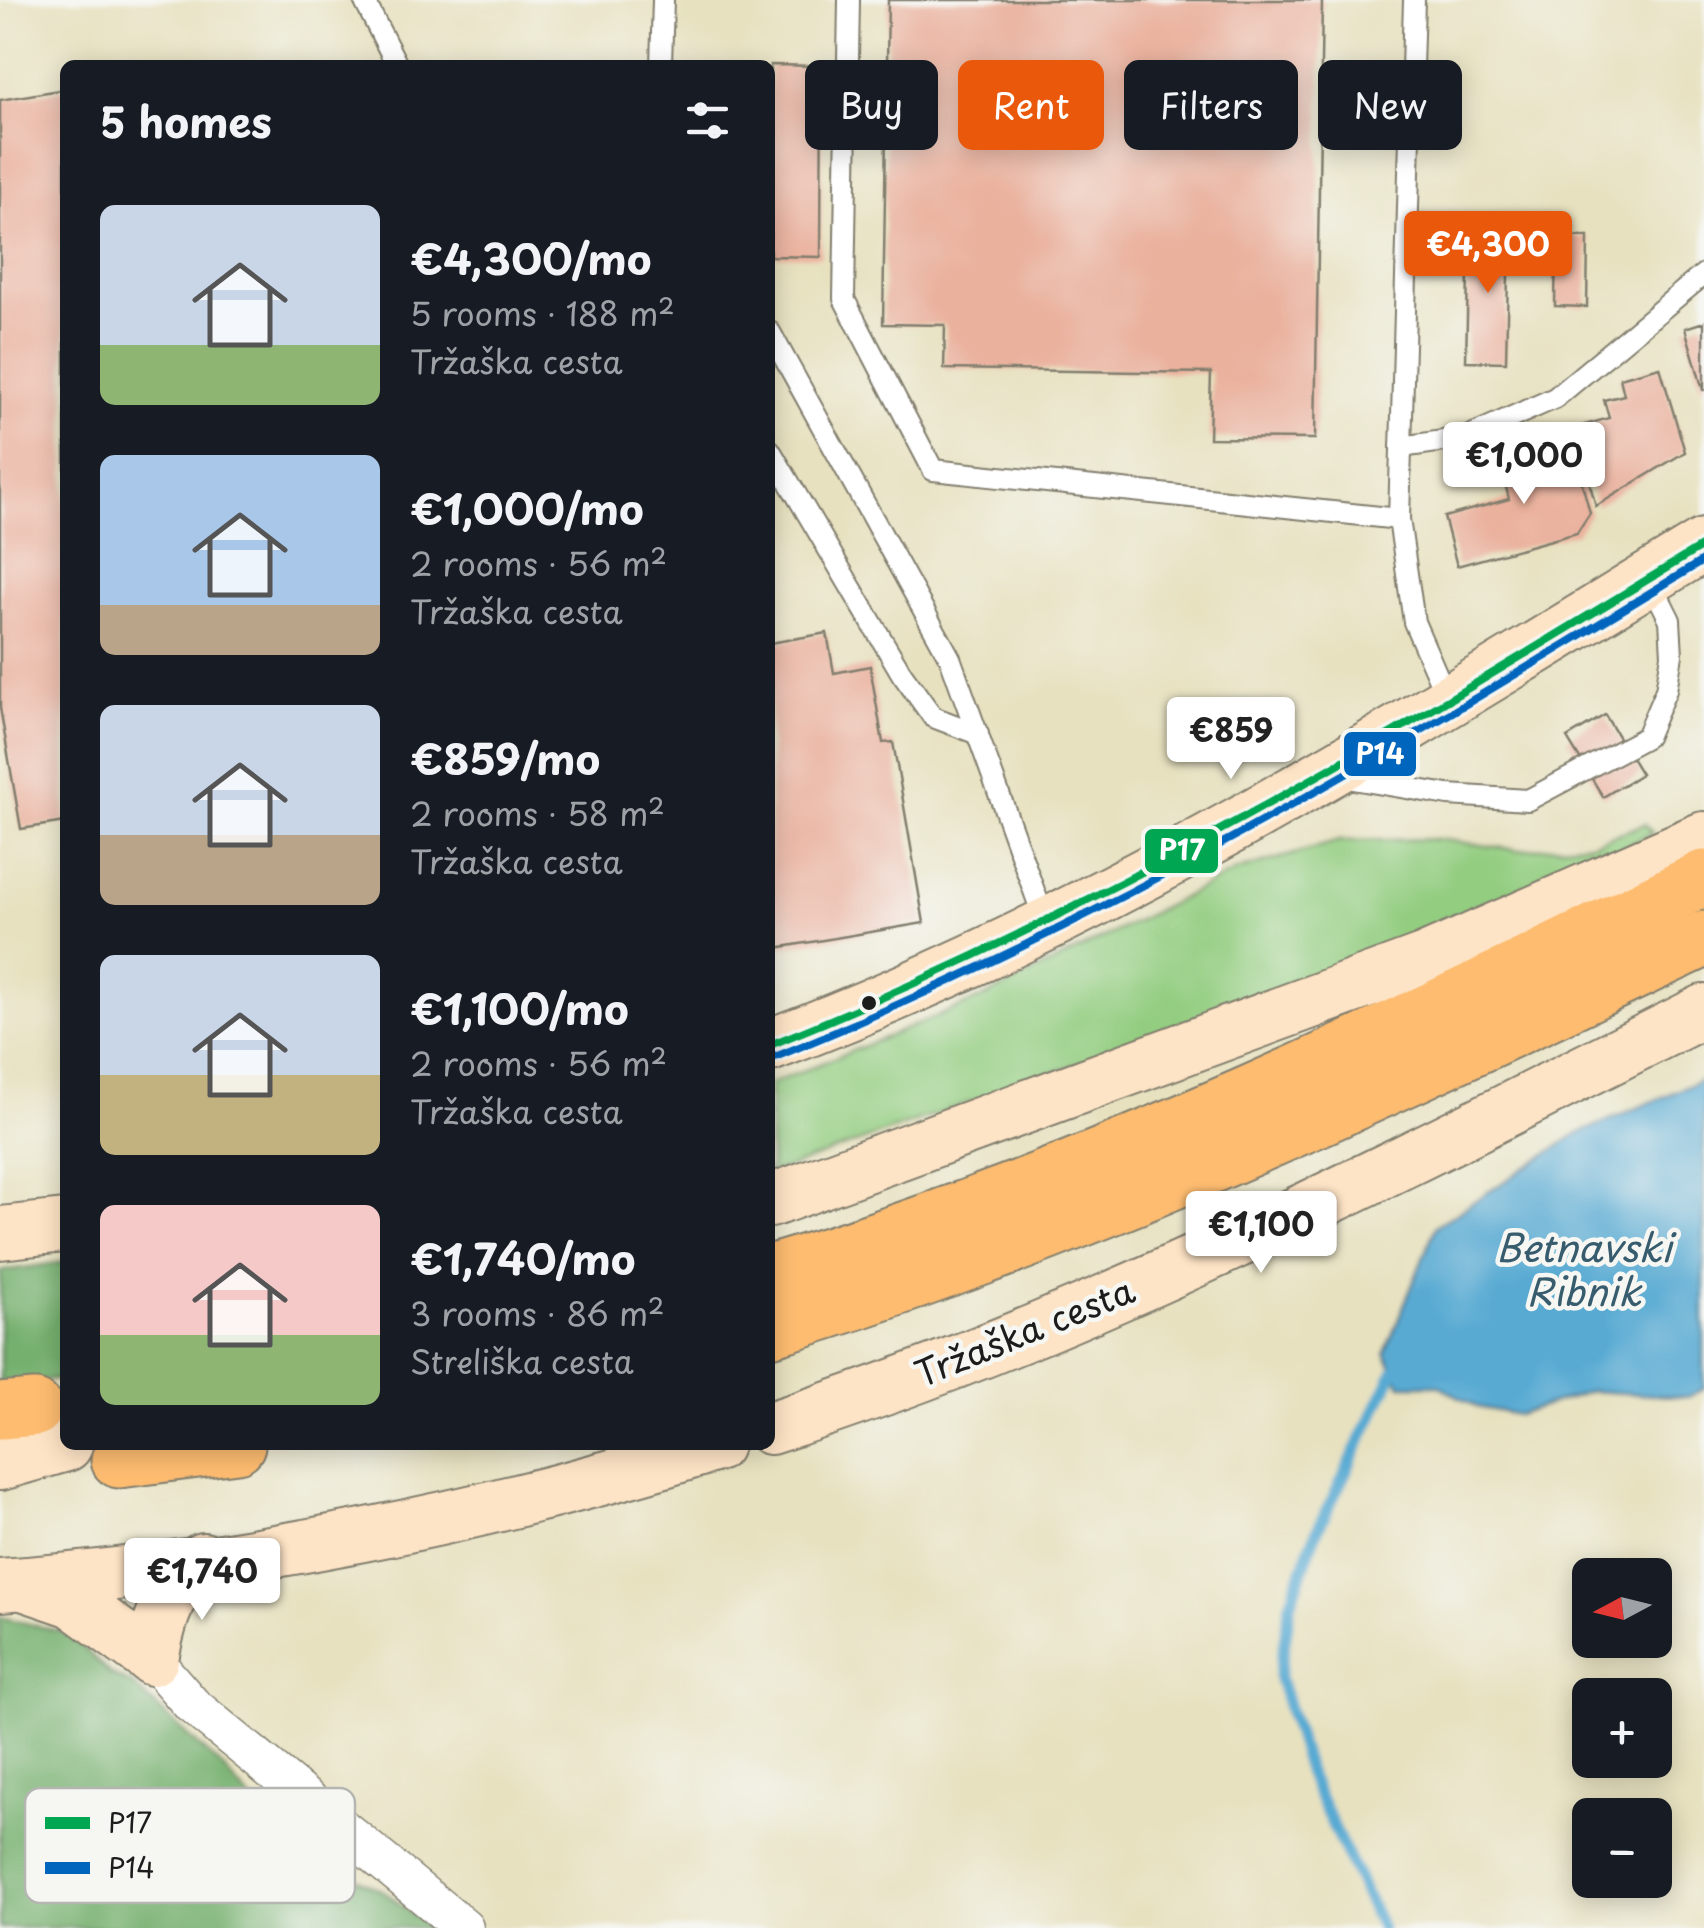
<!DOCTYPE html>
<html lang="en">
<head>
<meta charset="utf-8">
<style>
	:root { --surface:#171b24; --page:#242831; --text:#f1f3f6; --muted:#9ea1a6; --accent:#ea580c }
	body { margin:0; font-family:"Playpen Sans",sans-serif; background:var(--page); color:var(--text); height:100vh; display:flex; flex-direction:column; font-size:38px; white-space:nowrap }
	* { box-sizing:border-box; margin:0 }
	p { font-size:32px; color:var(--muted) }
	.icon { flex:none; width:55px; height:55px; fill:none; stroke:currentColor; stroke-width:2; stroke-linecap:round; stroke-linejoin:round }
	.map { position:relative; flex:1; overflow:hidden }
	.drawer { position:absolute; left:60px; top:60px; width:715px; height:1390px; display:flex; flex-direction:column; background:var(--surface); border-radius:15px; box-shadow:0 5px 25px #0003 }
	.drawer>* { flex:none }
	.hud { position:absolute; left:805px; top:60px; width:748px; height:90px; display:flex; gap:20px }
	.needle { width:65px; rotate:263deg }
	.tools { position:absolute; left:1572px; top:1558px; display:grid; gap:20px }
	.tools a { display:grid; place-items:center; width:100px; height:100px; border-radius:15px; background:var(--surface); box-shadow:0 5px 25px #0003; font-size:50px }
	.price { position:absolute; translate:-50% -85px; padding:0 22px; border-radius:10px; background:#fff; color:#222; font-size:32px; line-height:65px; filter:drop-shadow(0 2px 5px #0008) }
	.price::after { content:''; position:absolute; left:50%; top:60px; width:30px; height:22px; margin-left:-15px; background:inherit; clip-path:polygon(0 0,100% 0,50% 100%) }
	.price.active { background:var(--accent); color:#fff }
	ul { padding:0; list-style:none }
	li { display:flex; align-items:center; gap:30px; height:250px; padding:0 40px }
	li span { display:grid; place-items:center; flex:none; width:280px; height:200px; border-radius:15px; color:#555 }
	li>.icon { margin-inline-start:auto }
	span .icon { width:120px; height:120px; fill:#fffc; stroke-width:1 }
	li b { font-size:42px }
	h2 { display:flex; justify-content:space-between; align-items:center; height:120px; padding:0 40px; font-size:42px }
	.chip { padding:0 35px; border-radius:15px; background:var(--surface); box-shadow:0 5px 25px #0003; font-size:35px; line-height:90px }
	.chip.active { background:var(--accent); color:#fff }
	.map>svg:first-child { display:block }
	.green { fill:#93cd80; stroke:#58744e; stroke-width:2.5 }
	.forest { fill:#76b06e; stroke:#496645; stroke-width:2.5 }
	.water { fill:#58aad3; stroke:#3a6378; stroke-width:2.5 }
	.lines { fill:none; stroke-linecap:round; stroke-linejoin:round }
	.stream { stroke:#58aad3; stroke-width:12 }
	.building { fill:#eab19d }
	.lane-casing { stroke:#827e6e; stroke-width:24 }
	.street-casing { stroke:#827e6e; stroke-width:41 }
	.secondary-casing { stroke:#827e6e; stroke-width:56 }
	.highway-casing { stroke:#827e6e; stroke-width:59 }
	.lane { stroke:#fff; stroke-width:20 }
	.street { stroke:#fff; stroke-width:38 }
	.secondary { stroke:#fee4c6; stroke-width:52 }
	.highway { stroke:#fdbc70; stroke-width:55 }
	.bus-1-casing { stroke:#f6f6f2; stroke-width:15 }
	.bus-2-casing { stroke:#f6f6f2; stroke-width:15 }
	.bus-1 { stroke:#00a651; stroke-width:8 }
	.bus-2 { stroke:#0065bd; stroke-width:8 }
	.bus-dot { fill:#1c1c1c; stroke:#f6f6f2; stroke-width:4 }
	.labels { text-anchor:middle; stroke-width:9; stroke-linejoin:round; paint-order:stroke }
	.street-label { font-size:35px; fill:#1c1c1c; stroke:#f6f6f2 }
	.water-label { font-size:38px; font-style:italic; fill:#375c6e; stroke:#f6f6f2 }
	.key { fill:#f6f6f2; stroke:#b5b5b2; stroke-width:2.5 }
	.key-label { font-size:28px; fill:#1c1c1c }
	.line-badge { stroke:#f6f6f2; stroke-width:4 }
	.badge-label { font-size:28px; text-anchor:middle; font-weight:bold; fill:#fff }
</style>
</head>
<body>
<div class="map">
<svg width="1704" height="1928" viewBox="0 0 1704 1928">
	<rect width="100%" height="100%" fill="#f6f6f2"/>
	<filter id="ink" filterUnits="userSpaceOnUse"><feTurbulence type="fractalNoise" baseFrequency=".01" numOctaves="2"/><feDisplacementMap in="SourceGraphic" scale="20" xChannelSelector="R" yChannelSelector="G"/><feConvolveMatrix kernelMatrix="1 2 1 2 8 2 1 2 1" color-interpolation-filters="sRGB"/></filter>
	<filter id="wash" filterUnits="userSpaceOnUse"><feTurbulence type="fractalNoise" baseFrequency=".0048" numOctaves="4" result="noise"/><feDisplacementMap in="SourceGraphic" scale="40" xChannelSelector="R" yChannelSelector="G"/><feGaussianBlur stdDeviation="2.25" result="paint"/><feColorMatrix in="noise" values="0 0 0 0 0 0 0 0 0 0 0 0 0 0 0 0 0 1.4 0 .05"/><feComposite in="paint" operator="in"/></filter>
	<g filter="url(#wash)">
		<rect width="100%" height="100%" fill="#e7e1bf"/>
		<path class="green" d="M1645,824L1653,833C1369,969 1066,1066 770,1174V1084L985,997L1236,871L1339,841L1438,839L1518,850L1592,843Z"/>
		<g class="forest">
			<polygon points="65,1262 65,1379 31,1382 0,1392 0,1271"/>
			<polygon points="0,1617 60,1631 82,1646 110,1674 132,1684 222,1767 267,1819 342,1871 383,1891 430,1928 0,1928"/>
		</g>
		<polygon class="water" points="1704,1079 1704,1389 1688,1397 1590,1391 1518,1415 1477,1407 1438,1385 1401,1385 1385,1353 1436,1226 1577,1134"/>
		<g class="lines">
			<polyline class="stream" points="1381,1928 1309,1775 1279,1677 1290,1605 1315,1535 1394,1372"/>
		</g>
		<g id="blocks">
			<g class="building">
				<polygon points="888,0 1322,0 1315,439 1209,438 1211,373 944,369 945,325 883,324"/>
				<polygon points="770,65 822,66 821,257 770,256"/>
				<polygon points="65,89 65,822 21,829 0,708 0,100"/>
				<polygon points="1469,230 1509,231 1506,362 1466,361"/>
				<polygon points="1556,236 1588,237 1587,307 1555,306"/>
				<polygon points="1704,322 1704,390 1703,390 1685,328"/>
				<polygon points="1660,367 1685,452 1596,506 1574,428 1609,418 1604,400 1624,395 1620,378"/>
				<polygon points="1570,439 1590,513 1577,533 1457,566 1444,517 1509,499 1500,464"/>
				<polygon points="827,633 834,673 870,666 883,743 893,742 924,923 770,949 770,643"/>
				<polygon points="1605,715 1641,774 1603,797 1567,738"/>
			</g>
		</g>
	</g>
	<g filter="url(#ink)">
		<use href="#blocks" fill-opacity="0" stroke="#827e6e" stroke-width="2.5"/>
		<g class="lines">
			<defs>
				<g id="lane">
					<polyline points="364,0 397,65"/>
					<polyline points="849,0 844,299 933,470 1399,519"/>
					<polyline points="1414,0 1399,519 1414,622 1447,698"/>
					<polyline points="661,65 663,0"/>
					<polyline points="770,332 950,658 1046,924"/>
					<polyline points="1401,447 1465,438 1555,398 1704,274"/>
					<polyline points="770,450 902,674 933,717 978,734"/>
					<polyline points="1341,777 1448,795 1528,800 1646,737 1666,690 1672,655 1670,620 1649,578"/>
				</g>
				<polyline id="street" points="152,1659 192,1705 464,1928"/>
				<g id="secondary">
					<path d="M770,1045C1105,920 1401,730 1704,545"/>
					<polyline points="770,1201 1423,961 1704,838"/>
					<polyline points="0,1233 65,1226"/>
					<path d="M770,1428C1096,1324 1399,1164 1704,1011"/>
					<polyline points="0,1464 66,1445"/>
					<path d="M23,1584L73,1601L152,1659C161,1612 167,1594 203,1559"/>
					<path d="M0,1585C234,1568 492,1516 716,1445"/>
				</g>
				<g id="highway">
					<path d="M770,1273C1093,1177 1403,1027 1704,878"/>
					<path d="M770,1329C1094,1231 1398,1083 1704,939"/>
					<polyline points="0,1411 35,1408"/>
					<polyline points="119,1460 237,1445"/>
				</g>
			</defs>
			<use href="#lane" class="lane-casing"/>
			<use href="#street" class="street-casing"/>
			<use href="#secondary" class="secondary-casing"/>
			<use href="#highway" class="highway-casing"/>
			<use href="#lane" class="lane"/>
			<use href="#street" class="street"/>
			<use href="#secondary" class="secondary"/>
			<use href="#highway" class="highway"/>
			<defs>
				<path id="bus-1" d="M770,1045C1106,910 1397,733 1704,545"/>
				<path id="bus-2" d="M775,1057C1109,922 1398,747 1704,560"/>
			</defs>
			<use href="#bus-1" class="bus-1-casing"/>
			<use href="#bus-2" class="bus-2-casing"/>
			<use href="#bus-1" class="bus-1"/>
			<use href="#bus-2" class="bus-2"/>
		</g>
	</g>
	<circle class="bus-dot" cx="869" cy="1003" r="9"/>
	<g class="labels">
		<g class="street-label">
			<text transform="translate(1025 1333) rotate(-22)" y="12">Tržaška cesta</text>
		</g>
		<g class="water-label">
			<text x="1584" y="1262">Betnavski<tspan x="1584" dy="44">Ribnik</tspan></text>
		</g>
	</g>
	<rect x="25" y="1788" width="330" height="115" rx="15" class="key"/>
	<rect x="45" y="1817" width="45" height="12" fill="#00a651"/>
	<rect x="45" y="1862" width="45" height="12" fill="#0065bd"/>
	<g class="key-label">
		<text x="108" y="1833">P17</text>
		<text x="108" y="1878">P14</text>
	</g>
	<g class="line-badge">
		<rect x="1342" y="730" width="76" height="48" rx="10" fill="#0065bd"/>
		<rect x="1143" y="827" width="77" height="48" rx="10" fill="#00a651"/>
	</g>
	<g class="badge-label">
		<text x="1380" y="764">P14</text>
		<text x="1182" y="860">P17</text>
	</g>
</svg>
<div class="tools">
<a><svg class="needle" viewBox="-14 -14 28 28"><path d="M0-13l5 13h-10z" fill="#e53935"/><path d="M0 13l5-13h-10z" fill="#9ea1a6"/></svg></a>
<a>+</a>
<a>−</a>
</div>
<b class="price active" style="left:1488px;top:296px">€4,300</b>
<b class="price" style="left:1524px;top:507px">€1,000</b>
<b class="price" style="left:1231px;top:782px">€859</b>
<b class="price" style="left:1261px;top:1276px">€1,100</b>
<b class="price" style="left:202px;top:1623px">€1,740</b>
<div class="hud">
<a class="chip">Buy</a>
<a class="chip active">Rent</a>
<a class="chip">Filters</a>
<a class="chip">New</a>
</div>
<section class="drawer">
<h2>5 homes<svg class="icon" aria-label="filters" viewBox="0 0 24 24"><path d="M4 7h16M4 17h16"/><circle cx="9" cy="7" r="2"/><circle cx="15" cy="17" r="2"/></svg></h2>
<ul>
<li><span style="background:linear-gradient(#c9d6e8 70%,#8fb573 0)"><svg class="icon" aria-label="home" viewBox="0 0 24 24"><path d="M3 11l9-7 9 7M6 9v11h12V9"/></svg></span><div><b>€4,300/mo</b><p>5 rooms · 188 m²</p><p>Tržaška cesta</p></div></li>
<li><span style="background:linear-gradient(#a9c7e8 75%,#b9a48a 0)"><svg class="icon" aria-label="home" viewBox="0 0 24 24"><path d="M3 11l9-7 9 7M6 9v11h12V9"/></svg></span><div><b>€1,000/mo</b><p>2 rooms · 56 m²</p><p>Tržaška cesta</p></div></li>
<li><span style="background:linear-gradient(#c9d6e8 65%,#b9a48a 0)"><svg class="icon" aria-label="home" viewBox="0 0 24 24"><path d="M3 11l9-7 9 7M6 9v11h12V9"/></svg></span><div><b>€859/mo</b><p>2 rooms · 58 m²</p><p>Tržaška cesta</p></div></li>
<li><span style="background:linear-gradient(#c9d6e8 60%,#c2b280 0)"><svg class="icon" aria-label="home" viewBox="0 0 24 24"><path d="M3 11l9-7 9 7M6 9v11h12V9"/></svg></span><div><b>€1,100/mo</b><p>2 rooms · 56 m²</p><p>Tržaška cesta</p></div></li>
<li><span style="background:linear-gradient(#f6c9c9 65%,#8fb573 0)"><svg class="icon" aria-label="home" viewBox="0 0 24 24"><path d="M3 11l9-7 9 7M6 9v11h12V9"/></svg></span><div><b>€1,740/mo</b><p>3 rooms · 86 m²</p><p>Streliška cesta</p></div></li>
</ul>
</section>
</div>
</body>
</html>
